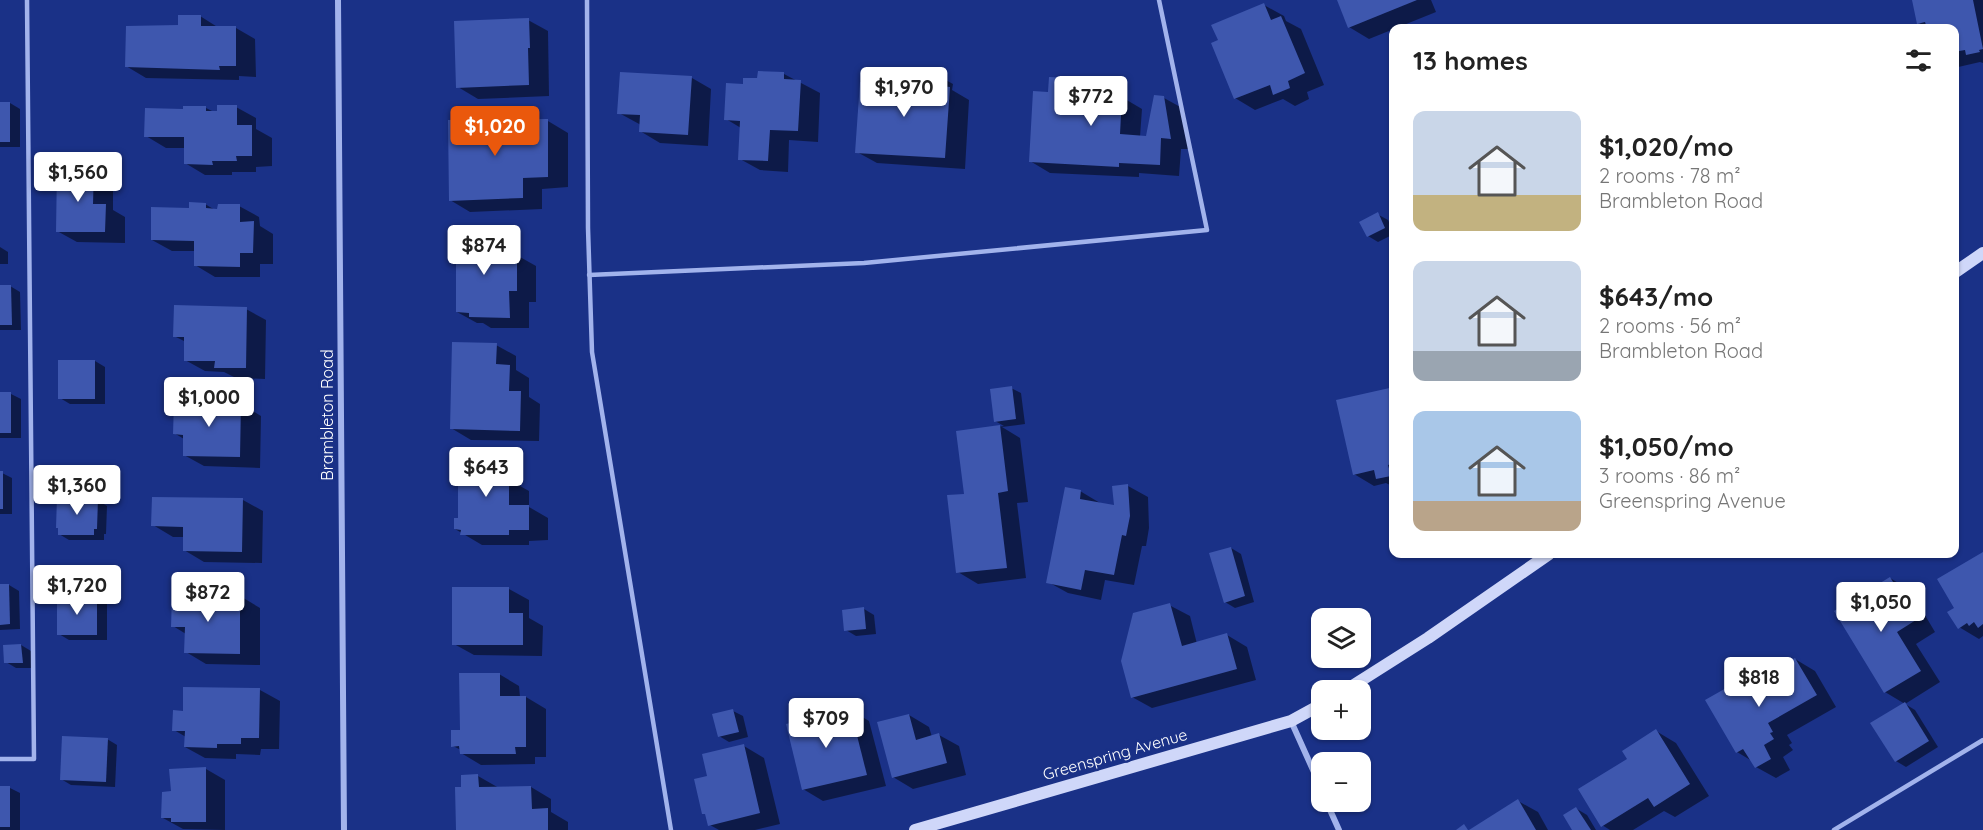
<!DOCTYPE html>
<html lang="en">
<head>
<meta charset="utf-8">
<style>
	:root { --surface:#fff; --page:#f6f6f6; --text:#222; --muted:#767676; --accent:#ea580c }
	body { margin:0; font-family:Quicksand,sans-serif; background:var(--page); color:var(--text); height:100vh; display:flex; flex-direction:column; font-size:22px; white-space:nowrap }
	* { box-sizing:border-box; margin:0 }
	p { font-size:20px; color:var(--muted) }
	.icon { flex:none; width:33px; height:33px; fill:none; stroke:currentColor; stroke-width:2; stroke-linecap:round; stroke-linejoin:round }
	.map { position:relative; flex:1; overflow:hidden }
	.panel { position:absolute; left:1389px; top:24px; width:570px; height:534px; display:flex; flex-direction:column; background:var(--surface); border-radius:12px; box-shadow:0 2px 4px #0004 }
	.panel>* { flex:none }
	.tools { position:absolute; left:1311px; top:608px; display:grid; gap:12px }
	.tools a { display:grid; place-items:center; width:60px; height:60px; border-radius:12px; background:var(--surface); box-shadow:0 2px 4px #0004; font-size:30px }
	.price { position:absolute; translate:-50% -51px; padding:0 14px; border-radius:6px; background:#fff; color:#222; font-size:20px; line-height:39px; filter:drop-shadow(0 2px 3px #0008) }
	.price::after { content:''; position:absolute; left:50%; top:36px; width:18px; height:14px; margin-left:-9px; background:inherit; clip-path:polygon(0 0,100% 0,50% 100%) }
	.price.active { background:var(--accent); color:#fff }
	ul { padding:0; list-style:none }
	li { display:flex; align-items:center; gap:18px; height:150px; padding:0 24px }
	li span { display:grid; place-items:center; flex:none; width:168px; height:120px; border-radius:12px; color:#555 }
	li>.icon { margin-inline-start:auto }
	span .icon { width:72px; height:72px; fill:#fffc; stroke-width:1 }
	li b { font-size:26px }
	h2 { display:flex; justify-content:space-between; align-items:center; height:72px; padding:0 24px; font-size:26px }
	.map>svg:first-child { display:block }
	.shadow { fill:#0007 }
	.building { fill:#3e57ae }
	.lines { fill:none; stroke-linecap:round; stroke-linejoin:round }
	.service { stroke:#a2b3ec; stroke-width:4.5 }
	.minor { stroke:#a2b3ec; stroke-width:6 }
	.secondary { stroke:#cfd7f9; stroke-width:12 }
	.labels { text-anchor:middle; stroke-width:5; stroke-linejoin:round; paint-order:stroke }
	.street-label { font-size:16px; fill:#fff; stroke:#1a3187 }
</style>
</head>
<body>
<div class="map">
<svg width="1983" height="830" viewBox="0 0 1983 830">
	<rect width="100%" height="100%" fill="#1a3187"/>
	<g class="shadow">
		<polygon points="1338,0 1431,0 1436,12 1369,39 1349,27"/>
		<polygon points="1913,0 1983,0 1983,63 1980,62 1954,68 1954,28 1928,28 1919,23"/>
		<polygon points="1264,5 1284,16 1286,21 1301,29 1324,85 1307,92 1309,99 1295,106 1283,99 1255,110 1235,98"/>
		<polygon points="200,16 219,28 236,28 255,39 256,77 239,76 239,80 146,78 126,66 179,27"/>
		<polygon points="528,20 548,31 549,96 478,99 458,87"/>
		<polygon points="933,73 953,84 952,90 969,100 965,169 877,163 857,152 906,87"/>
		<polygon points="784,74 820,93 818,142 789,140 788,172 760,170 740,159 741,128 726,119 744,85 758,79"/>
		<polygon points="692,78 711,89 708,146 660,143 640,131 641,125 619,113"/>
		<polygon points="1105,81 1125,93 1125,99 1142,109 1140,137 1147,138 1164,98 1184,109 1191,149 1181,149 1179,176 1139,173 1139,177 1050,173 1030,161 1049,93"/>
		<polygon points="0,103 10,103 20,109 20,147 0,147"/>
		<polygon points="236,107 256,118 256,129 272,138 272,166 256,167 256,172 232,172 232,175 205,175 185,163 185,148 166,148 146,136 185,110 206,108 214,112 218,112"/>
		<polygon points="548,121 568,133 568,187 542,189 542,209 470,212 450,200"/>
		<polygon points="93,171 113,182 113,210 125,217 125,243 77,242 57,231"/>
		<polygon points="205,204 215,210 239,206 259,217 260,226 273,234 273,264 260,264 260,277 215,277 195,265 195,251 172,251 152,240 190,209"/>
		<polygon points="1377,214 1388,220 1394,232 1394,234 1378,242 1368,236"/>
		<polygon points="500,235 520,246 520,257 536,266 536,302 529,302 529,328 491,328 483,323 477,323 457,312"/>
		<polygon points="0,247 8,252 8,264 0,264"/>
		<polygon points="0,286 10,286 20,292 21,330 0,330"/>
		<polygon points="246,309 266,320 265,379 236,378 224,372 205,371 185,360 186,342 174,336"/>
		<polygon points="496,345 516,356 516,370 529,378 529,397 540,404 539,441 471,440 451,428"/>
		<polygon points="95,361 105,367 105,404 70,404 60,398"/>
		<polygon points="1011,388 1021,393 1025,424 1002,427 1020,438 1028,502 1017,503 1026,578 978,584 958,572 965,495 958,432 1004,426 995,421"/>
		<polygon points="1394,389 1394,487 1386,483 1374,486 1354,474"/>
		<polygon points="0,394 11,394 21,399 21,438 0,438"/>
		<polygon points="241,404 261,416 260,468 204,466 184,455 184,439 174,433"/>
		<polygon points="501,456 520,467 520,486 529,491 529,507 548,518 548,540 529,541 529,545 482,545 455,529"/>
		<polygon points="0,472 12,478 12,514 0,514"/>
		<polygon points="1128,486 1148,497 1149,528 1146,546 1142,546 1134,585 1105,580 1101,600 1068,593 1048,582 1080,491 1100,503 1115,507"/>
		<polygon points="97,500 107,506 106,534 104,534 104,540 69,540 59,534"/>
		<polygon points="243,500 263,511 262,563 204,562 184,550 185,537 173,537 153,525"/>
		<polygon points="1231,548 1241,554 1254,602 1235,608 1225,602"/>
		<polygon points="1983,553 1983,636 1979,639 1959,627"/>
		<polygon points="1890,578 1910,590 1935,632 1916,644 1940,682 1905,704 1885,692"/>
		<polygon points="0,585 9,585 19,591 20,629 0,630"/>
		<polygon points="454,588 509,589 529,600 529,618 543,626 542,656 474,655 454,644"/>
		<polygon points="240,596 260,608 260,665 206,664 186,652 186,634 173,626"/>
		<polygon points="97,598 107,604 107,640 69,640 59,634"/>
		<polygon points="1169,605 1190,616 1197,644 1227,635 1247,647 1256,680 1152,708 1132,697"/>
		<polygon points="864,609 874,615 876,634 856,636 846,630"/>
		<polygon points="21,645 31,651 32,668 16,668 6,662"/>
		<polygon points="1795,659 1815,671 1836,707 1787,735 1792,743 1789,745 1793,750 1783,757 1790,770 1776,778 1756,767 1752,761 1737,752 1742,681 1750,686"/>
		<polygon points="499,674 519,686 520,697 526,697 546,709 546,757 535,757 535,764 481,765 461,753 461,750 453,746"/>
		<polygon points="260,690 280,701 279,749 261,749 260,755 236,754 236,759 205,758 185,747 186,737 174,730 184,712"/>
		<polygon points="1905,704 1915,710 1938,747 1906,767 1896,761"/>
		<polygon points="849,709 869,721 886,786 823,801 803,789"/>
		<polygon points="733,711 743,716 748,737 729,742 719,736"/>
		<polygon points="909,715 929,727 932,737 939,735 959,746 966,775 913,789 893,777"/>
		<polygon points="1656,731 1676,743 1709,796 1675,817 1664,811 1633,830 1610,830 1602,825 1629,760"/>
		<polygon points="107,739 117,745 115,787 71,785 61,779"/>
		<polygon points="744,746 764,758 780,824 755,830 719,830 710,825 707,815 704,813 709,777"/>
		<polygon points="206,769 225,780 225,830 183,829 163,818 172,793"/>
		<polygon points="478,776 499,788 531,787 551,799 551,812 568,822 568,830 458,830 463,788"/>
		<polygon points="0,788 10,788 20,793 20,830 0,830"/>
		<polygon points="1518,801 1538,812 1548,830 1471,830"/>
		<polygon points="1577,809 1587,815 1596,830 1574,830"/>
	</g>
	<g class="building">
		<polygon points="1337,0 1417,0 1348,28"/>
		<polygon points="1912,0 1973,0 1983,49 1979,50 1980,52 1966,55 1965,50 1954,52 1954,28 1927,28 1925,22 1917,24"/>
		<polygon points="1264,3 1271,20 1281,16 1305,73 1288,81 1290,88 1273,95 1270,85 1234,99 1211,43 1218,40 1211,25"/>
		<polygon points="178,15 201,15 201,26 236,26 236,66 219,66 220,70 125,67 126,26 178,25"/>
		<polygon points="529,18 530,48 528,48 529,85 456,88 454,21"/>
		<polygon points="906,70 933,71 932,85 950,87 945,158 855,153 860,82 904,85"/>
		<polygon points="758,71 784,72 784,79 801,80 798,131 770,130 768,161 738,160 740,121 724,120 726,83 743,84 743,78 757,78"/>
		<polygon points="620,72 692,76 688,135 639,132 640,115 617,114"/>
		<polygon points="1049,77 1105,80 1105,95 1122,96 1120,134 1146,136 1154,95 1164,96 1171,139 1161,138 1160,165 1119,163 1119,167 1029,162 1033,91 1048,92"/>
		<rect x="0" y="102" width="10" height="40"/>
		<polygon points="217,105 237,105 237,125 252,125 252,156 236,156 237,161 212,161 213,165 184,164 184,137 144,137 145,108 183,109 183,106 206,106 206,111 217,111"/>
		<polygon points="548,119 548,177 523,178 523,198 449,201 448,120"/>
		<polygon points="57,168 94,169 93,204 106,204 105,232 56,232"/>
		<polygon points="189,202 206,203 206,208 217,209 218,204 240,204 240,222 254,221 253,253 240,253 240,267 194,266 194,241 151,240 151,207 189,208"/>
		<polygon points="1378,212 1385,228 1367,237 1359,222"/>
		<polygon points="456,233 501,233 500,254 517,253 517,291 509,291 510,318 469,317 469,313 456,312"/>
		<polygon points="0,285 11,285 12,325 0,325"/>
		<polygon points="174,305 247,307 246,368 214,368 215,361 184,361 184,337 173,337"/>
		<polygon points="452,342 497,343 496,364 510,365 509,391 521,391 520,431 450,429"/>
		<rect x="58" y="360" width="37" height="39"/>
		<polygon points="1012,386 1016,419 994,422 990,389"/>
		<polygon points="1394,387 1394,463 1388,465 1391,476 1376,479 1374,470 1353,475 1336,400"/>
		<rect x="0" y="392" width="11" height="41"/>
		<polygon points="174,401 241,403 240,457 183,456 183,435 173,434"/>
		<polygon points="1000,425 1008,491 998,493 1007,568 956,573 947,495 964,494 956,431"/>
		<polygon points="458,454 501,454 501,478 509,478 509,505 529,505 529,530 509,530 509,535 460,535 461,530 454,529 454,518 458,518"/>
		<rect x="0" y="471" width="3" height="38"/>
		<polygon points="1128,484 1130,516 1126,536 1122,535 1114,575 1085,570 1081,590 1046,583 1065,487 1081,490 1080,499 1114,505 1112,486"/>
		<polygon points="57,497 98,499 97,529 94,529 94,535 58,535 58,528 56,528"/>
		<polygon points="152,497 243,498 242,552 183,551 183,527 151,526"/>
		<polygon points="1231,547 1245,596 1224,603 1209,553"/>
		<polygon points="1983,552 1983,624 1978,628 1974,622 1969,626 1967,623 1958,629 1947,612 1954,608 1937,579"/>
		<polygon points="1890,577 1916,620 1897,632 1921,671 1884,693 1834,611"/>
		<polygon points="0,584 9,584 10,624 0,625"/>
		<polygon points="452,587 509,587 509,613 523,613 523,645 452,645"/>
		<polygon points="172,595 240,595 240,654 184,653 185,627 171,627"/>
		<rect x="57" y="597" width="40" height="38"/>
		<polygon points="1170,603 1182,646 1227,633 1237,669 1131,698 1121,661 1133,613"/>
		<polygon points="864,607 866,629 844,631 842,610"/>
		<polygon points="21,644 23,663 4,663 3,645"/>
		<polygon points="1795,658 1817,695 1768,723 1773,732 1770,733 1774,739 1764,745 1771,759 1755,768 1743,749 1736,753 1705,700 1742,679 1746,686"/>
		<polygon points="459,673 500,673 500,696 526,696 526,747 515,747 516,754 460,754 459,746 451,747 451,730 460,730"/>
		<polygon points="183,687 260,688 259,738 241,738 241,744 217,744 217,748 184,747 185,731 172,731 173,710 183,711"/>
		<polygon points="1905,702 1929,741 1895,762 1870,723"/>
		<polygon points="850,708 867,775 802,790 786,724"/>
		<polygon points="733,709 739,732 718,737 712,714"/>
		<polygon points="909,714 916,740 939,733 947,763 892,778 877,722"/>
		<polygon points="1656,729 1690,784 1654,807 1648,798 1601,827 1578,789 1627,759 1622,751"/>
		<polygon points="62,736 108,738 106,782 60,780"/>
		<polygon points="744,744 760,813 708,826 705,814 702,814 694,779 707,776 702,754"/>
		<polygon points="206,767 206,822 171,822 171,818 161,818 162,792 171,791 169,769"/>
		<polygon points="478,774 479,787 531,786 532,809 548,808 548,830 456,830 455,787 461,787 461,775"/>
		<rect x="0" y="786" width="10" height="41"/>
		<polygon points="1518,799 1536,830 1469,830"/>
		<polygon points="1576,807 1591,830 1572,830 1563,815"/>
		<polygon points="1464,824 1468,830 1456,830"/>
	</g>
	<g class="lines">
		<g class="service">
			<polyline points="587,0 588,228 592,352 671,830"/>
			<polyline points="589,275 864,263 1207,230 1159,0"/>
			<polyline points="0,759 34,759 27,0"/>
			<polyline points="1834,830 1983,740"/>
		</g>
		<g class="minor">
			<polyline points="338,0 344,830"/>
			<polyline points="1291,721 1322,790"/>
			<polyline points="1326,801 1339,830"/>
		</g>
		<g class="secondary">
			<polyline points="1954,273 1983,253"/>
			<polyline points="1346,690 1428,638 1549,554"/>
			<polyline points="915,830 1291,721 1322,704"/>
		</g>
	</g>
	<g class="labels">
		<g class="street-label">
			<text transform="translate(327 415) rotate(-90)" y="6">Brambleton Road</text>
			<text transform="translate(1115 754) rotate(-16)" y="6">Greenspring Avenue</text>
		</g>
	</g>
</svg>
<div class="tools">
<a><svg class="icon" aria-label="layers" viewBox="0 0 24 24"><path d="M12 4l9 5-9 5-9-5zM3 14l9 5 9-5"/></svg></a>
<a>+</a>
<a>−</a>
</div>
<b class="price" style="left:904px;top:118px">$1,970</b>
<b class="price" style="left:1091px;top:127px">$772</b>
<b class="price active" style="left:495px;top:157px">$1,020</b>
<b class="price" style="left:78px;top:203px">$1,560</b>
<b class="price" style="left:484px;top:276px">$874</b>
<b class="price" style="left:209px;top:428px">$1,000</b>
<b class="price" style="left:486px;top:498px">$643</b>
<b class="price" style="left:77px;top:516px">$1,360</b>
<b class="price" style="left:77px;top:616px">$1,720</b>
<b class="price" style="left:208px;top:623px">$872</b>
<b class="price" style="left:1881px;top:633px">$1,050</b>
<b class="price" style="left:1759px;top:708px">$818</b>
<b class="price" style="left:826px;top:749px">$709</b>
<section class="panel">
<h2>13 homes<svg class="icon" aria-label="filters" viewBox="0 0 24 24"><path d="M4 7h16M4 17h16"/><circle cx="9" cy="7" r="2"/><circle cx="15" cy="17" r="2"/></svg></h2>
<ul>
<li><span style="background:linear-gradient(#c9d6e8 70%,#c2b280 0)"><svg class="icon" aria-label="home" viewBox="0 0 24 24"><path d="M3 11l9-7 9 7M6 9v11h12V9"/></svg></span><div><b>$1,020/mo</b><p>2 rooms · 78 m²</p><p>Brambleton Road</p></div></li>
<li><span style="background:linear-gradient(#c9d6e8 75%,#9aa5b1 0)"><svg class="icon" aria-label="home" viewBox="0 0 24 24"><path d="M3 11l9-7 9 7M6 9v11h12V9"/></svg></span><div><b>$643/mo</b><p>2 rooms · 56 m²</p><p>Brambleton Road</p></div></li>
<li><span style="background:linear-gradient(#a9c7e8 75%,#b9a48a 0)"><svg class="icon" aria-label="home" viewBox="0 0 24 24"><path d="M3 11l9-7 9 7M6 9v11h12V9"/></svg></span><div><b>$1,050/mo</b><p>3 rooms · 86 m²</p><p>Greenspring Avenue</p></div></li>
</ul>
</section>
</div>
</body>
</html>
